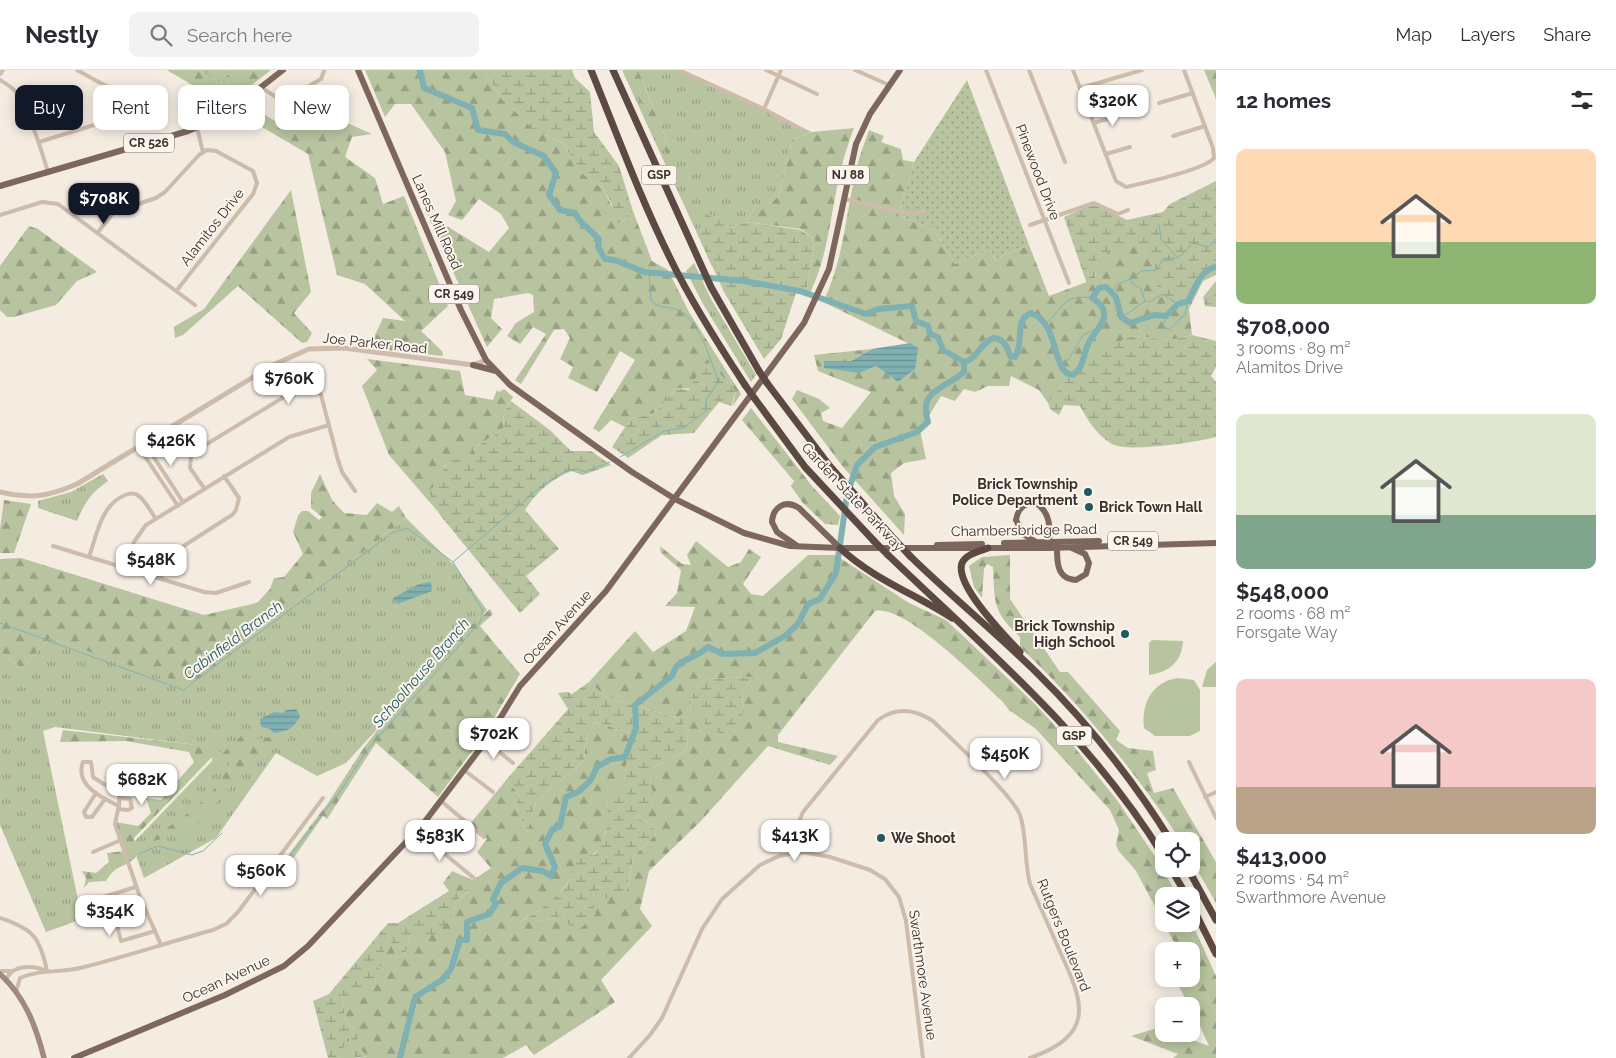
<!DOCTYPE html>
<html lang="en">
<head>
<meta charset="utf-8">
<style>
	:root { --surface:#fff; --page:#f2f2f3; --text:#2b2b33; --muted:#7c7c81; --line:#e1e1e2; --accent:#111827 }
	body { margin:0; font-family:Raleway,sans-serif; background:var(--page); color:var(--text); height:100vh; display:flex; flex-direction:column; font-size:19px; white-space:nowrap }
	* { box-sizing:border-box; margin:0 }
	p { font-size:16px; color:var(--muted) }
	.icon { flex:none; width:28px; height:28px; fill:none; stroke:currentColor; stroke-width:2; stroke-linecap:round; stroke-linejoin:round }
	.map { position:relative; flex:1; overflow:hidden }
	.sheet { display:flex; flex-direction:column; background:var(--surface); width:400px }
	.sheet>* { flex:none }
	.hud { position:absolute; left:15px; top:15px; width:475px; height:45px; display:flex; gap:10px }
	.tools { position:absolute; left:1155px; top:762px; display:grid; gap:10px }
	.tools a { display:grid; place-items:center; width:45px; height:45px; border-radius:10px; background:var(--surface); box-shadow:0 2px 12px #0003; font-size:25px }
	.price { position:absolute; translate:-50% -42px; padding:0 11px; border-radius:10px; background:#fff; color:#222; font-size:16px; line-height:32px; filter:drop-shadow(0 1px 2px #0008) }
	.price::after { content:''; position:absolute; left:50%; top:30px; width:15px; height:11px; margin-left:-8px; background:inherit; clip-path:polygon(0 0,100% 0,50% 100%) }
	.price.selected { background:var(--accent); color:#fff }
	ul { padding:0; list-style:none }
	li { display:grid; align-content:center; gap:10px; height:265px; padding:0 20px }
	li span { display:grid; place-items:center; height:155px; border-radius:10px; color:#555 }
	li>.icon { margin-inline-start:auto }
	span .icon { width:90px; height:90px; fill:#fffc; stroke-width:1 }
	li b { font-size:21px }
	h2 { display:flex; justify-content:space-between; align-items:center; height:60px; padding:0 20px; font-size:21px }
	.chip { padding:0 18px; border-radius:10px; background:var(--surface); box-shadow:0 2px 12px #0003; font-size:18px; line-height:45px }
	.chip.selected { background:var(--accent); color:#fff }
	header { display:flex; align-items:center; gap:30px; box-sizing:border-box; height:70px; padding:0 25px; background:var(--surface); border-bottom:1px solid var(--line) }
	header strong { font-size:24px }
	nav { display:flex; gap:28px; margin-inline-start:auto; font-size:18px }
	.search { width:350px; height:45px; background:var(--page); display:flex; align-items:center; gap:12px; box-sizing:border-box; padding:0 18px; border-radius:10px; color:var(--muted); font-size:19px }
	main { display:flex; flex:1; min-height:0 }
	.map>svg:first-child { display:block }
	.grass { fill:url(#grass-tufts) }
	.forest { fill:url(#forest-firs) }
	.wetland { fill:url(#wetland-marsh) }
	.park { fill:url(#park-dots) }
	.pitch { fill:#b8c4a0 }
	.water { fill:url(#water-rules) }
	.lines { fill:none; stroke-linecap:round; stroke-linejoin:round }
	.stream { stroke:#7fb0b2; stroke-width:1 }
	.river { stroke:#7fb0b2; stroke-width:6 }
	.minor { stroke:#cdbbac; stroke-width:4 }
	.tertiary { stroke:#cdbbac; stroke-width:5 }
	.secondary { stroke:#a18a7d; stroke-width:5.5 }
	.primary { stroke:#7d675c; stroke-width:6 }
	.motorway { stroke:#5c4a42; stroke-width:7 }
	.motorway-bridge { stroke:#5c4a42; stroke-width:7 }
	.poi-dot { fill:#1f5a5e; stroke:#fbf5ee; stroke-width:2 }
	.labels { text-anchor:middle; stroke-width:4; stroke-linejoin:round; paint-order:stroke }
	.shield { fill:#fbf5ee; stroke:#756b66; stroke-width:1 }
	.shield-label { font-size:12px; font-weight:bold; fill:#3b302b }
	.street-label { font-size:14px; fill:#3b302b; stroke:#fbf5ee }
	.poi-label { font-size:14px; font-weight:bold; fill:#3b302b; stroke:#fbf5ee; text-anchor:end }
	.water-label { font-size:15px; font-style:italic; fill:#1f5a5e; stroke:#fbf5ee }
</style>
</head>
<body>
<header>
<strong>Nestly</strong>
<div class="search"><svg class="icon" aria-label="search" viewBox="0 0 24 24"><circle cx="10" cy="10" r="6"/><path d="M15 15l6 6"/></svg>Search here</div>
<nav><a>Map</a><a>Layers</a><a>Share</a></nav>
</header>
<main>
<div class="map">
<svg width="1216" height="988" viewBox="0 0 1216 988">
	<defs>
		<pattern id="grass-tufts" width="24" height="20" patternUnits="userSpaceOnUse" patternTransform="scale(1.25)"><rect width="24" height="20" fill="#b8c4a0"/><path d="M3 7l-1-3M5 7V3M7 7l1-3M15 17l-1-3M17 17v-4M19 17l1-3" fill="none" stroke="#97a083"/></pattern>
		<pattern id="forest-firs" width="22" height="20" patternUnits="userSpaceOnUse" patternTransform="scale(1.25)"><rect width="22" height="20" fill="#b8c4a0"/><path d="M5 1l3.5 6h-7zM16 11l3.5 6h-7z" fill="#97a083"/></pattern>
		<pattern id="wetland-marsh" width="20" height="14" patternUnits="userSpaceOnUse" patternTransform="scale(1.25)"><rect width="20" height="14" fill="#b8c4a0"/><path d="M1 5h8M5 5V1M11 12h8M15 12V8" fill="none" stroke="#97a083"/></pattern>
		<pattern id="park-dots" width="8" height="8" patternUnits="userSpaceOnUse" patternTransform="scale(1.25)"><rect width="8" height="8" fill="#b8c4a0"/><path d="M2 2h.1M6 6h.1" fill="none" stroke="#97a083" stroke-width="1.8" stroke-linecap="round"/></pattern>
		<pattern id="water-rules" width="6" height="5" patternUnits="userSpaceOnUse" patternTransform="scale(1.25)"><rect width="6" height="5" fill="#7fb0b2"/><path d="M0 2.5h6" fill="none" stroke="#699091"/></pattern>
	</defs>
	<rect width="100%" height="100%" fill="#f4ebe1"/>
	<g class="grass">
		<polygon points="622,0 625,1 670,78 638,0 679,0 812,62 792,70 779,126 769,134 756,134 746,152 732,158 706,142 712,196"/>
		<polygon points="694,193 711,229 756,305 751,312 703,234 686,201"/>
		<path d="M103,404L108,411C92,422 84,433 77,451L38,438V431L71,422Z"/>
		<polygon points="406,448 455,496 487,540 346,693 317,706 276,683 216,768 144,808 132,774 212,691 212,677 55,657 43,661 82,849 46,862 0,755 0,582 22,598 50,568 190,615"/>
	</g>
	<g class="forest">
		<polygon points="167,0 198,0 227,16 232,0 271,0 226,35"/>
		<polygon points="365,0 483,0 503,30 535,60 563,73 580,102 603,118 620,154 633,141 652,191 668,200 689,242 741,324 732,337 736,321 676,318 655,343 631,348 625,357 611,350 599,362 593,358 635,290 620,281 597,322 568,308 573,297 560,289 570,268 564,259 554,260 521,314 515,310 546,264 533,257 520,274 507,266 516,253 534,242 533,225 528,223 494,229 491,248 502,259 487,277 427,144 489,182 509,158 501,144 479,129 462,150 448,145 456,131 445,82 411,34 395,34 385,47"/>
		<polygon points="624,0 638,0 670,78 668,87"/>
		<polygon points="1204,0 1216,0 1216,29"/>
		<polygon points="248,36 283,55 336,48 372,64 352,67 345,87 375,108 383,134 404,126 448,236 421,261 442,281 443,286 369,278 383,248 405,251 365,214 337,205 308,84 240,44"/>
		<path d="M854,58C850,69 846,80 843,91C831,135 830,182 810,223L807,217L815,170L801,159L746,152L756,134H769L779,126L792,70L812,62Z"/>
		<path d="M869,60L884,66L881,72L901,79L903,90L914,92L898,145L934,160L955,194L990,179L995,189L1029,175L1049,226L1095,209L1097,188L1133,169L1157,201L1175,232L1196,225L1189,239L1192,265L1170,270L1133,266L1078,296L1048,333L1039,320L1011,306L1009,316H988L975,322L964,319L955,331L941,326L920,360L926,389L904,393L891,403L894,426L905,444L904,465L843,397L792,329L797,320L819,329L830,338L821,343L823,351L842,358L871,322L818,301L814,285L872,279L851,291H824L860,303L876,296L898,312L918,278L823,232C844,190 846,141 857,96C860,84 865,72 869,60Z"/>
		<polygon points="291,120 311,222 294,243 312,263 307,272 302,273 238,216 183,265 175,268 174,257 204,239"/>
		<polygon points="29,156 38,159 97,202 77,211 56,235 14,247 7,247 0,240 0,196"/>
		<polygon points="367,289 460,301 465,325 493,330 497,320 499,322 504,319 513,327 504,342 503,359 473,379 478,387 445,395 438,414 429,421 440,444 389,385 362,316 377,300"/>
		<polygon points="751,338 812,416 840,446 838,455 825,454 802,432 791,416 794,411 742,350"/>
		<polygon points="320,404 332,430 344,443 367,445 377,433 392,442 399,436 406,448 190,616 50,568 22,598 0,582 0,489 21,488 204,545 257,533 270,519 274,508 284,507 303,484 293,462 298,446 302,441 308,441 319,450 322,447 311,438 311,423"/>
		<polygon points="4,430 31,434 14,483 0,483 0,459"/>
		<path d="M696,471L728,497L741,492L749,479L761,487L743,514L751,524L763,526L808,485H840V488L909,533L946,550L1035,634L1071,673L1117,730L1156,788L1178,826H1164V853L1136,801L1118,780L1116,775L1119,760L1110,740L1036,659L1009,640L1002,631C979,610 905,534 875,541L778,665V672L838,686L830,695L768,676L700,752L649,801L640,839L652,856L601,910L615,932L534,985L526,975L503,988H359L367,986L357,977V963L346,951L342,928L373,918L389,865L396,887L405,885L411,864L453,845L456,831L470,821H449L443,813L452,801L473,810L491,798L477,782L487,769L470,754L507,709L520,727L514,736L527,762L536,732L584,691L585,671L595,652L631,663L623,719L607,731L609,746L602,776L575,802L554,831L521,851L547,850L561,846L570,856L590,824L626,822L634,786L656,764L653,755L635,747L654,735L650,710L655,697L687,680L688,663L681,650L695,640L744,639L741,625L752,607L705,609L694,621L689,640L677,648L606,627L589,612L635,561L653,582L686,561L695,537L665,536L677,523L681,500L661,483L660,476L682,494L691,495L687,485Z"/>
		<path d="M1010,485V529L1060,602H1068L1120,661L1116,670L1128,678L1153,681L1156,700L1147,703L1154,723L1173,718L1216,792V833L1191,789V771H1181C1134,700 1082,636 1020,577V567C992,541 995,533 993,497L987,494L984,499L982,528L974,517L969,496L982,487Z"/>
		<polygon points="490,539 493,544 480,556 520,604 484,665 438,727 376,673 327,749 323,746 290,793 285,789 328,733 365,676 432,590"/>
		<path d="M63,660L215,677L222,684L241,666L260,669L293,663L285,673L269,675L192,760L143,774C176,751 215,731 230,693L211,688L134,768L136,787C122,800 117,793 106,811L89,812L84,818L86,808L82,801L96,803L109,792L107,783L125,781L116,752L138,756L151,743L146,728L161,730L194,692L189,682L126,671L60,672Z"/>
		<polygon points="1191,851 1216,906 1216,988 1173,988 1178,984 1131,966 1164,956 1164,964 1176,964 1209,976 1191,936 1189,936 1175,909 1191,909 1191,881 1179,881 1164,854 1191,854"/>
		<polygon points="348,966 355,988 339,988"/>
	</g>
	<g class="wetland">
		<polygon points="198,0 232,0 227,16"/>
		<polygon points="483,0 572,0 575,8 590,22 594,62 619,96 633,141 620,154 606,143 612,135 603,118 580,102 563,73 535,60 503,30"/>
		<polygon points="1216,111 1216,205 1203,211 1196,225 1175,232 1157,226 1157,201 1133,170 1097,188 1095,209 1087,214 1064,147 1091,135 1101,137 1127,150 1163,142 1170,134"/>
		<polygon points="707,142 732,158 746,152 801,160 815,170 807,217 810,223 808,227 796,223 781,269 764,289 724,222 697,163"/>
		<polygon points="1216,211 1216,237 1205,236 1203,227"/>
		<path d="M1192,265L1216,271V297L1211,306L1216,312V367C1197,372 1128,383 1112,374C1097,365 1088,351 1080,336L1064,335L1059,345L1050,339L1048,333L1088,283L1133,266L1170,270Z"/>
		<polygon points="710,293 736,321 731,336 719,332 694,363 662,365 628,388 612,377 631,348 655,343 676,318 689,320 703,294"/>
		<path d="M511,331L551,361L571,381H591L611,395L583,405L571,401C551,410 537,421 525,440L559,479L526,506L540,524L520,543L440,445L428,421C443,411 439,401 450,390L478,387L473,379L503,359L504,342Z"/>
		<path d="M752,607L741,625L744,639L738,666L710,661L695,640L682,650L688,663L687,680L655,697L650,710L655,735L635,747L653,755L656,764L634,786L626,822L607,828L590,824L596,844L581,858L570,856L561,846L547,850L520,852C549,834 571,822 577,786L594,785C607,770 609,750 607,731L614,721L623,718L631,663L595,652L585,671L584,691L536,732L527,762L514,736L520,727L507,709L568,639L558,623L568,622L572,624L589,612L606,627L677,648L689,640L694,621L705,609Z"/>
		<polygon points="471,820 456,831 453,845 436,865 411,864 405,885 396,887 389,866 373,919 342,928 346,951 357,963 357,977 368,986 355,988 348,967 339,988 328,988 313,931 329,924 388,853 398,853 449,821"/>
	</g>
	<polygon class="park" points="967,10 1029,175 995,189 990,179 955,194 934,160 898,145 914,92"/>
	<g class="pitch">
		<path d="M1152,570L1183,571C1182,592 1169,602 1149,605V573Z"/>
		<polygon points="1216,592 1216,617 1202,617 1207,600"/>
		<path d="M1178,608L1194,610L1200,620V661L1190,666H1155L1144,658C1141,633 1152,612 1178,608Z"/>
	</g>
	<g class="water">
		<polygon points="910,273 918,278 915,299 898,312 876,296 860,303 824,298 824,291 851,291 872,279"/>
		<polygon points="431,512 432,521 400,533 394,531 393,528 419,514"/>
		<path d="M296,639L300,646C294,658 287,662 274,663L270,659L261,657L260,649L274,642L283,643L286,640Z"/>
	</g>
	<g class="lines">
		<g class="stream">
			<polyline points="1159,154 1161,169 1178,188 1193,173 1208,177 1216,169"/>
			<polyline points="1132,210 1132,213 1141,219 1145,231"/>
			<polyline points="1112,221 1118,214 1133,208 1141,201 1156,200 1164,188 1177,188"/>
			<polyline points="1166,246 1163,256 1169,260 1185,244 1188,231"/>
			<polyline points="1121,248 1145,231 1150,232 1162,224 1178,234"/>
			<path d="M1046,253C1065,237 1062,224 1092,228"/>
			<polyline points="1059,295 1068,290 1083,265 1102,256"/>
			<path d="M620,387L664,361L683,358L706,341V330L718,312C713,293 698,250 680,241C670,236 660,239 651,231L649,202"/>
			<polyline points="0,553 183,620 392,463 407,458 453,492"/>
			<polyline points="139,784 158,776 192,785 203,781 222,763"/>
			<polyline points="276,804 341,720 367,680 480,552 483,541 453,492 542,416 564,402 577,399 585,402 610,392"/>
		</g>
		<g class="river">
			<polyline points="420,0 424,18 472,38 478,60 505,64 513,72 544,86 556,103 549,125 560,140 575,143 580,151 599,169 598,177 605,189 615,190 644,202 744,211 800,221 866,244 878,239 912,236 916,251 928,256 930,264 938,267 943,280 964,292"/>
			<path d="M964,292C978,289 980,272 994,268C1005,270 1007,277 1010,286L1015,287C1025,272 1013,250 1031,243C1061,254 1051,304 1073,305C1084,297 1083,286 1088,274C1096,258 1118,244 1092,228L1099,218L1106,217L1116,227L1121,247L1130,253L1154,245L1166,246L1178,234L1188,231C1195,219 1200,200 1216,197"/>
			<path d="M400,988L415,927L442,910L451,899L460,870H467V852L489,844L496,834L493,829L501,813L522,798L543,801L551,806L555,797L545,774L552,760L560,756L566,727L578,722L590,711L597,697L611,689L625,687L636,658L635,635L672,606L676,597L684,591L700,583L708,577L723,584L755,583L785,566L798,554L808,534L820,529L836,503L847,425L857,395L875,377L917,362L928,352C918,319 944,320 964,302V292"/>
		</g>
		<g class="minor">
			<polyline points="679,0 764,39 801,59"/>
			<polyline points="766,0 817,24"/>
			<polyline points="855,0 889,15"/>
			<polyline points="986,0 1069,213"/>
			<polyline points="1029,0 1065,92"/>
			<path d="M1073,0L1116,111L1126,117C1144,113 1204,100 1214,88L1213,78L1184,0"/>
			<polyline points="0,4 3,0"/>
			<path d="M0,10C5,13 12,17 16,22C28,38 42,82 48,102"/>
			<polyline points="262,18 284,32 293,33 309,16 321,9 324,1"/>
			<polyline points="1081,18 1142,0"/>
			<polyline points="1159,33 1193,23"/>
			<polyline points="764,39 781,0"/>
			<polyline points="1094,53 1127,43"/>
			<polyline points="197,58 203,82"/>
			<polyline points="1173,66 1205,56"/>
			<polyline points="39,72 94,55 112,31 112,24 106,16 77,0"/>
			<polyline points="1106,84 1130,77"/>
			<polyline points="844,129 911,144 925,141"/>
			<polyline points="0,145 42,132 58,134 195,235"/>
			<polyline points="1030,155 1094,133 1118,144 1128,140"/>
			<polyline points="98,162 114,142 156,128 165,122 199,85 207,80 216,81 253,101 257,113 253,124 177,220"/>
			<polyline points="144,372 183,432"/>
			<polyline points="138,376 178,436"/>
			<path d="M204,418L190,398L191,386L197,380L297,319C308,316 314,316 321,325L338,390L342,402L355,421"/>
			<polyline points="53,476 204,522 216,523 249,512"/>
			<path d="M89,487C97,464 101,435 125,425C130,423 136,423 140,427C146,432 151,442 156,449"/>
			<polyline points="126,498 134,472 146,455 289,367 329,355"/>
			<polyline points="161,509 166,490 171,484 232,445 236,440 239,428 224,406"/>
			<polyline points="486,671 513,693"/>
			<polyline points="1189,692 1216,748"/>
			<polyline points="464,700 493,722"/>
			<polyline points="118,711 120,718 119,735 115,754 140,827 161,875"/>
			<polyline points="96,723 84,742 86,747 92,747 105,729"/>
			<polyline points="1205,727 1216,722"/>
			<polyline points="441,731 484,767"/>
			<path d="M119,736C102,728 74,715 83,692H91L93,707L105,715L113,714L154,697L159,701L156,708L120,720"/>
			<polyline points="118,739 128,740 132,738 130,729 120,728"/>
			<polyline points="417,761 475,809"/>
			<polyline points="93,782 121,770"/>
			<path d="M794,783L797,757L803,742L878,650C896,637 915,639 933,651C951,669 1012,724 1020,745C1027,765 1024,791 1030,814C1040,837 1051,860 1061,884C1085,935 1094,965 1030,988"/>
			<polyline points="103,827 136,817"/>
			<polyline points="147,843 118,852 118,860 121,871 155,861"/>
			<path d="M0,848C33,859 40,867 47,901"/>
			<polyline points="0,901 12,901"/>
			<path d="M6,910C12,894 34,895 47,901"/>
			<path d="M16,922L20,908C40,899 60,903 80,898C125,887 169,872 213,860L226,854L238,842L323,728"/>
			<polyline points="629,988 650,965 662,948 702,859 722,829 760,795 779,786 802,782 830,787 870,800 885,809 899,827 906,851 923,988"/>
		</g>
		<path class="tertiary" d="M0,422C31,429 47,427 77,414L273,295L309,279L344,278L473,295L486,290"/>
		<path class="secondary" d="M0,904C25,927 36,956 44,988"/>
		<g class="primary">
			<polyline points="358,0 461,240 486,290 510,315 632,402 675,429 744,463 790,476 840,478 1049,478 1216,473"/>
			<polyline points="0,116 188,61 224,46 283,0"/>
			<polyline points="473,295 496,301"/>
			<path d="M1036,472L1023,464L1016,450C1018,438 1024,433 1036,433C1051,443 1050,458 1049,474"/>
			<polyline points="1004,473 1099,471"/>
			<path d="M796,475L777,462L772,452C773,437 785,429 799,438L840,478"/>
			<polyline points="937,475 982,474"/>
			<path d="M1057,475C1057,491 1056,509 1076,510L1086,504L1089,493L1085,484L1072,478"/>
			<polyline points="74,988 225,925 284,896 308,876 423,754 486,671 520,616 606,521 804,253 829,199 856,74 870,44 900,0"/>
		</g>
		<g class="motorway">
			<path d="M591,0C617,64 640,128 671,190C692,233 718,274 745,315"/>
			<polyline points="613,0 711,217 759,301"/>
			<polyline points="767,313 829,395 895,470"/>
			<polyline points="755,329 805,397 874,471"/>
			<path d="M840,478C873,509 915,524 952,548"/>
			<path d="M988,478C980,481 966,484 962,493C954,515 1006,567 1020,582"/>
			<path d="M888,485C989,582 1089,665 1164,787"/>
			<path d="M910,486C951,526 995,562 1036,602C1088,653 1133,710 1171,771"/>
			<polyline points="1171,799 1187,826"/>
			<polyline points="1188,799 1216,850"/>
			<polyline points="1191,834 1216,884"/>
		</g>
		<g class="motorway-bridge">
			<polyline points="759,301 767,313"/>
			<polyline points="745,315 755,329"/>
			<polyline points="895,470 910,486"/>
			<polyline points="874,471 888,485"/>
		</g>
	</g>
	<g class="poi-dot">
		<circle cx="1088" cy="422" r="5"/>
		<circle cx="1089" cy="437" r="5"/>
		<circle cx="1125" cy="564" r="5"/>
		<circle cx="881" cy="768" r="5"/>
	</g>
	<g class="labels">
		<g class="shield">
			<rect x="124" y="63.5" width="50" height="19" rx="4"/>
			<rect x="641.5" y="95.5" width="35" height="19" rx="4"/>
			<rect x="827" y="95.5" width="42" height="19" rx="4"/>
			<rect x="429" y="214.5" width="50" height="19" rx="4"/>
			<rect x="1108" y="461.5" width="50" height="19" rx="4"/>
			<rect x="1056.5" y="656.5" width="35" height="19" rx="4"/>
		</g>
		<g class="shield-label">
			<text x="149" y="77">CR 526</text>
			<text x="659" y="109">GSP</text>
			<text x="848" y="109">NJ 88</text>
			<text x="454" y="228">CR 549</text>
			<text x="1133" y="475">CR 549</text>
			<text x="1074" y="670">GSP</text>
		</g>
		<g class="street-label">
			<text transform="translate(1038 102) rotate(69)" y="5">Pinewood Drive</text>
			<text transform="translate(437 152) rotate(66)" y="5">Lanes Mill Road</text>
			<text transform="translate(212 157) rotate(-52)" y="5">Alamitos Drive</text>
			<text transform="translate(375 273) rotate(6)" y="5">Joe Parker Road</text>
			<text transform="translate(853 427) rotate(47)" y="5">Garden State Parkway</text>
			<text transform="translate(1024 460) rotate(-1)" y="5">Chambersbridge Road</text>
			<text transform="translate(557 557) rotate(-48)" y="5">Ocean Avenue</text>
			<text transform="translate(1064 865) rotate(68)" y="5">Rutgers Boulevard</text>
			<text transform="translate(923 905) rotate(82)" y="5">Swarthmore Avenue</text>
			<text transform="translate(226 909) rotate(-25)" y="5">Ocean Avenue</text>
		</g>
		<g class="poi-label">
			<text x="1078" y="419">Brick Township<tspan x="1078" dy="16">Police Department</tspan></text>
			<text x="1099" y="442" text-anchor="start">Brick Town Hall</text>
			<text x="1115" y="561">Brick Township<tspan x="1115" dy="16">High School</tspan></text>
			<text x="891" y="773" text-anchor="start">We Shoot</text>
		</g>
		<g class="water-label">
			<text transform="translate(233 570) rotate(-37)" y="5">Cabinfield Branch</text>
			<text transform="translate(421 603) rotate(-49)" y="5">Schoolhouse Branch</text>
		</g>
	</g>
</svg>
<div class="tools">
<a><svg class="icon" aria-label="locate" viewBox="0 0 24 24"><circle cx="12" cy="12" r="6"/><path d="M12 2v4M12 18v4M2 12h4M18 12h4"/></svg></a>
<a><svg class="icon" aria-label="layers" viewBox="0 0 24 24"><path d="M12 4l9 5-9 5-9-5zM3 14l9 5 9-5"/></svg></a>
<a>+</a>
<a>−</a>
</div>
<b class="price" style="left:1113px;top:57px">$320K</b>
<b class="price selected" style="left:104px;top:155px">$708K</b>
<b class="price" style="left:289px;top:335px">$760K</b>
<b class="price" style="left:171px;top:397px">$426K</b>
<b class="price" style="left:151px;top:516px">$548K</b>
<b class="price" style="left:494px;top:690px">$702K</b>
<b class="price" style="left:1005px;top:710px">$450K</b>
<b class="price" style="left:142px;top:736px">$682K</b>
<b class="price" style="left:440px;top:792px">$583K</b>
<b class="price" style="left:795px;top:792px">$413K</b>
<b class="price" style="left:261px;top:827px">$560K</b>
<b class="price" style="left:110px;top:867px">$354K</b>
<div class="hud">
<a class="chip selected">Buy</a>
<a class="chip">Rent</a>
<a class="chip">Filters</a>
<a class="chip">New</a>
</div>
</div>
<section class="sheet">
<h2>12 homes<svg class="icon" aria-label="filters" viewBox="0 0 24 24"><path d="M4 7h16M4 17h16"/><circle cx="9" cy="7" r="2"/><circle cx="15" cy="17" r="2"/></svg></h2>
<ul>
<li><span style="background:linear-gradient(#ffd9b3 60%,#8fb573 0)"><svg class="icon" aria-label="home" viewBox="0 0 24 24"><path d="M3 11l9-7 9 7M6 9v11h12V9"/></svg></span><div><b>$708,000</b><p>3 rooms · 89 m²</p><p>Alamitos Drive</p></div></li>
<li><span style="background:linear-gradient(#dfe7d0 65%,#7fa58c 0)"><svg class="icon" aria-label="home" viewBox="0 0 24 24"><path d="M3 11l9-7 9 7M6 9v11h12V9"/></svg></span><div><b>$548,000</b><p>2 rooms · 68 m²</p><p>Forsgate Way</p></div></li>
<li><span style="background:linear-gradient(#f6c9c9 70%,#b9a48a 0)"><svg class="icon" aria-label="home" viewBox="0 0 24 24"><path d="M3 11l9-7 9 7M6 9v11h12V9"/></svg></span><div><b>$413,000</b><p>2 rooms · 54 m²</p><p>Swarthmore Avenue</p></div></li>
</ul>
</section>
</main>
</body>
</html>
